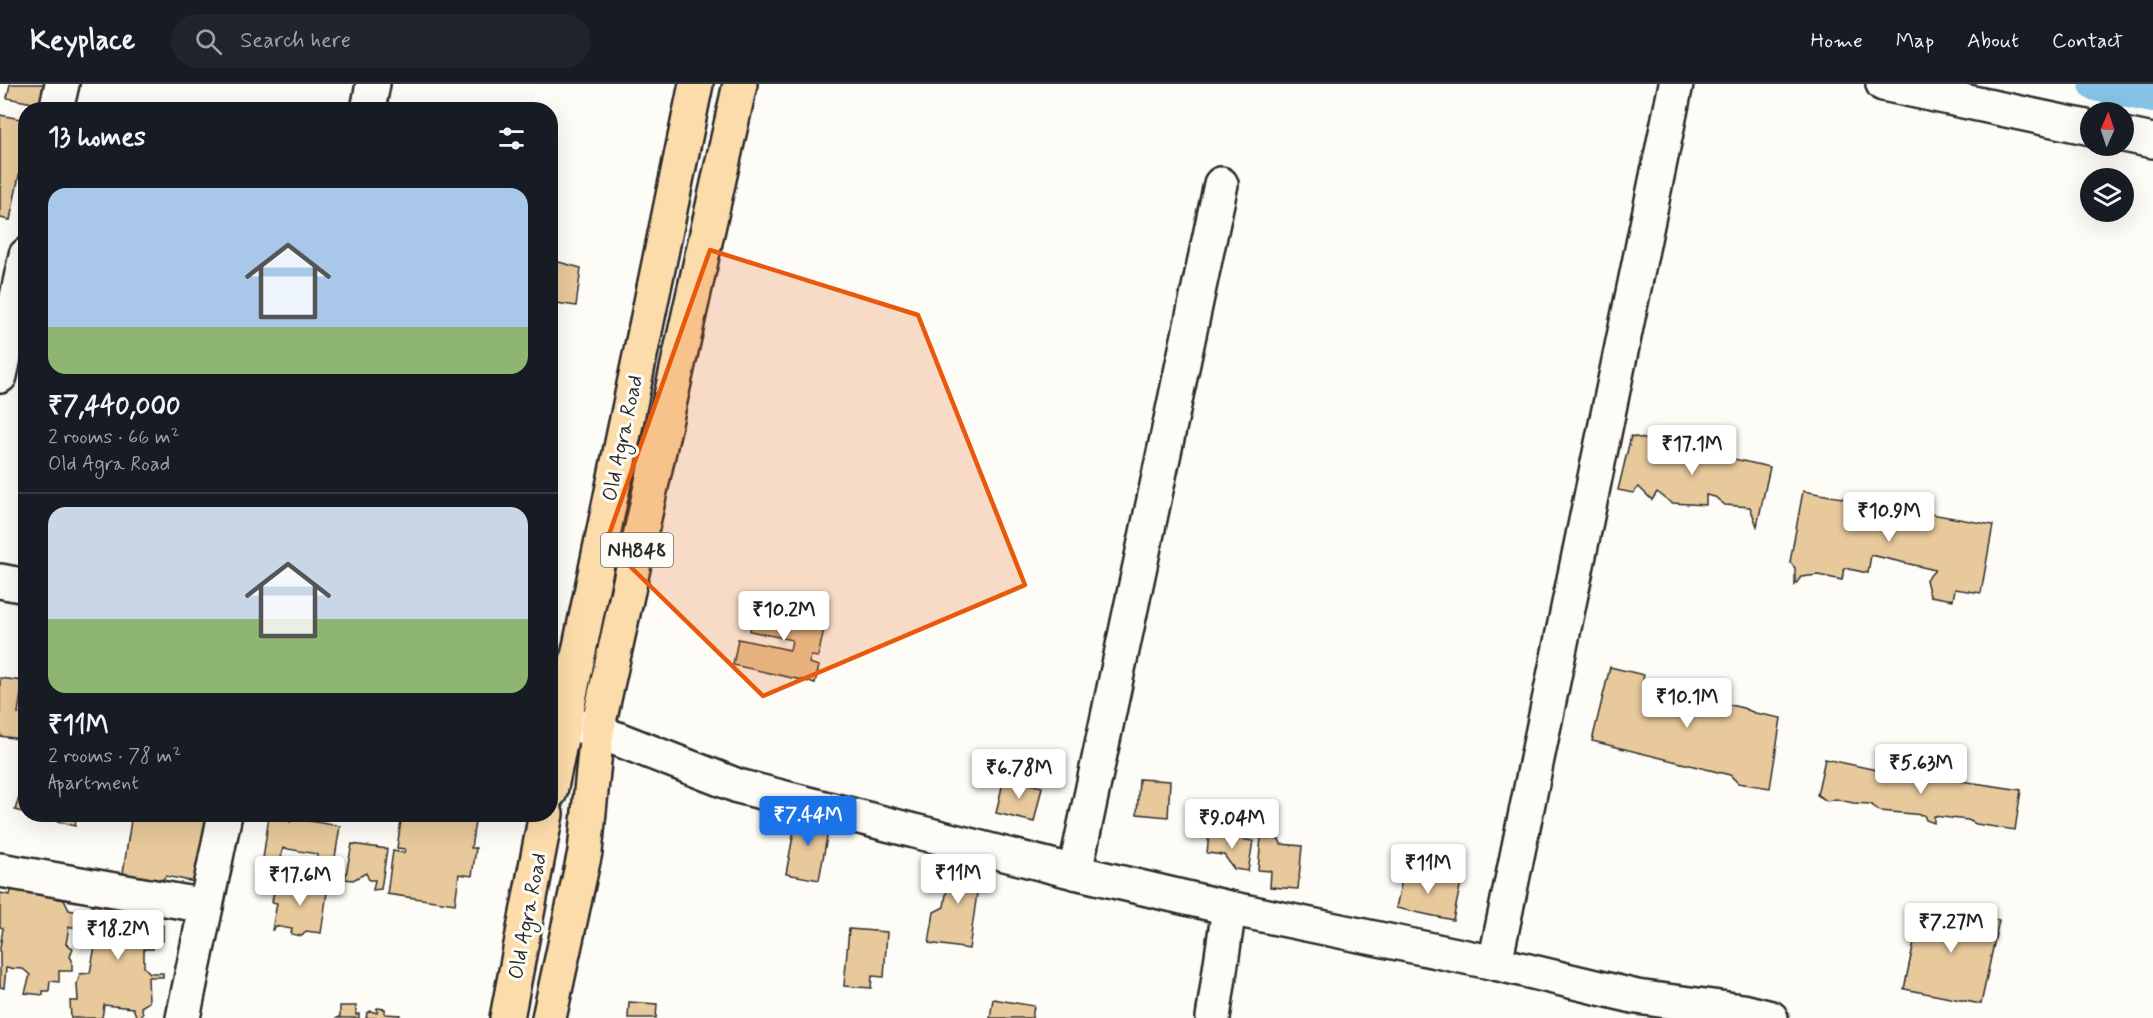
<!DOCTYPE html>
<html lang="en">
<head>
<meta charset="utf-8">
<style>
	:root { --surface:#171b24; --page:#20242c; --text:#f1f3f6; --muted:#9ea1a6; --line:#363941; --accent:#1a73e8 }
	body { margin:0; font-family:Mynerve,sans-serif; background:var(--page); color:var(--text); height:100vh; display:flex; flex-direction:column; font-size:22px; white-space:nowrap }
	* { box-sizing:border-box; margin:0 }
	p { font-size:20px; color:var(--muted) }
	.icon { flex:none; width:33px; height:33px; fill:none; stroke:currentColor; stroke-width:2; stroke-linecap:round; stroke-linejoin:round }
	.map { position:relative; flex:1; overflow:hidden }
	.sheet { position:absolute; left:18px; top:18px; width:540px; height:720px; display:flex; flex-direction:column; background:var(--surface); border-radius:24px; box-shadow:0 6px 24px #0002 }
	.sheet>* { flex:none }
	.needle { width:39px; rotate:3deg }
	.tools { position:absolute; left:2080px; top:18px; display:grid; gap:12px }
	.tools a { display:grid; place-items:center; width:54px; height:54px; border-radius:50%; background:var(--surface); box-shadow:0 6px 24px #0002; font-size:30px }
	.price { position:absolute; translate:-50% -51px; padding:0 14px; border-radius:6px; background:#fff; color:#222; font-size:20px; line-height:39px; filter:drop-shadow(0 2px 3px #0008) }
	.price::after { content:''; position:absolute; left:50%; top:36px; width:18px; height:14px; margin-left:-9px; background:inherit; clip-path:polygon(0 0,100% 0,50% 100%) }
	.price.selected { background:var(--accent); color:#fff }
	ul { padding:0; list-style:none }
	li { display:grid; align-content:center; gap:12px; height:318px; padding:0 30px }
	li+li { border-top:2px solid var(--line) }
	li span { display:grid; place-items:center; height:186px; border-radius:18px; color:#555 }
	li>.icon { margin-inline-start:auto }
	span .icon { width:108px; height:108px; fill:#fffc; stroke-width:1 }
	li b { font-size:26px }
	h2 { display:flex; justify-content:space-between; align-items:center; height:72px; padding:0 30px; font-size:26px }
	header { display:flex; align-items:center; gap:36px; box-sizing:border-box; height:84px; padding:0 30px; background:var(--surface); border-bottom:2px solid var(--line) }
	header strong { font-size:28px }
	nav { display:flex; gap:33px; margin-inline-start:auto; font-size:21px }
	.search { width:420px; height:54px; background:var(--page); display:flex; align-items:center; gap:15px; box-sizing:border-box; padding:0 21px; border-radius:33px; color:var(--muted); font-size:22px }
	.map>svg:first-child { display:block }
	.lines { fill:none; stroke-linecap:round; stroke-linejoin:round }
	.canal { stroke:#86c3e6; stroke-width:34 }
	.building { fill:#e8c99b; stroke:#2b2b2b; stroke-width:1.5 }
	.street-casing { stroke:#2b2b2b; stroke-width:38 }
	.highway-casing { stroke:#2b2b2b; stroke-width:38 }
	.street { stroke:#fdfcf7; stroke-width:33 }
	.highway { stroke:#fddcac; stroke-width:33 }
	.marked { fill:#e8590c; fill-opacity:0.2; stroke:#e8590c; stroke-width:4.5; stroke-linejoin:round }
	.labels { text-anchor:middle; stroke-width:6; stroke-linejoin:round; paint-order:stroke }
	.shield { fill:#fdfcf7; stroke:#6a6a68; stroke-width:1.5 }
	.shield-label { font-size:20px; font-weight:bold; fill:#2b2b2b }
	.street-label { font-size:21px; fill:#2b2b2b; stroke:#fdfcf7 }
</style>
</head>
<body>
<header>
<strong>Keyplace</strong>
<div class="search"><svg class="icon" aria-label="search" viewBox="0 0 24 24"><circle cx="10" cy="10" r="6"/><path d="M15 15l6 6"/></svg>Search here</div>
<nav><a>Home</a><a>Map</a><a>About</a><a>Contact</a></nav>
</header>
<div class="map">
<svg width="2153" height="934" viewBox="0 0 2153 934">
	<rect width="100%" height="100%" fill="#fdfcf7"/>
	<filter id="ink" filterUnits="userSpaceOnUse"><feTurbulence type="fractalNoise" baseFrequency=".0167" numOctaves="2"/><feDisplacementMap in="SourceGraphic" scale="12" xChannelSelector="R" yChannelSelector="G"/><feConvolveMatrix kernelMatrix="1 2 1 2 8 2 1 2 1" color-interpolation-filters="sRGB"/></filter>
	<g filter="url(#ink)">
		<g class="lines">
			<polyline class="canal" points="2096,0 2153,12"/>
		</g>
		<g class="building">
			<polygon points="10,0 52,0 48,22 7,14"/>
			<polygon points="0,31 26,36 26,57 10,136 0,134"/>
			<polygon points="550,170 555,177 581,184 576,222 550,218"/>
			<polygon points="1631,352 1770,383 1757,442 1750,423 1725,421 1715,413 1706,411 1706,421 1672,419 1657,408 1652,416 1639,403 1633,409 1618,406"/>
			<polygon points="1803,407 1993,441 1981,509 1955,505 1953,516 1930,512 1926,496 1935,486 1871,471 1868,489 1844,484 1842,496 1818,491 1801,493 1795,501 1795,484 1790,478"/>
			<polygon points="756,516 827,531 818,573 811,572 809,579 819,582 815,599 733,581 738,555 790,566 792,556 750,547"/>
			<polygon points="1610,583 1644,591 1642,600 1743,624 1755,629 1781,634 1770,704 1738,699 1730,691 1592,657"/>
			<polygon points="0,594 23,597 18,629 26,630 26,656 0,652"/>
			<polygon points="1825,675 1928,697 1934,693 2021,706 2015,746 1976,740 1968,736 1934,732 1934,739 1926,736 1924,731 1880,727 1870,720 1853,719 1836,715 1827,717 1817,711"/>
			<polygon points="26,690 26,729 15,726"/>
			<polygon points="1004,694 1042,703 1034,738 996,729"/>
			<polygon points="1139,695 1170,697 1168,733 1137,730"/>
			<polygon points="32,730 77,730 75,742"/>
			<polygon points="132,730 218,730 205,800 166,792 161,797 149,795 143,801 121,802"/>
			<polygon points="402,730 420,730 475,738 471,764 476,764 472,792 459,790 455,820 387,810 393,767 404,769 405,765 397,764"/>
			<polygon points="797,730 830,737 819,796 786,790"/>
			<polygon points="269,732 287,735 290,738 292,734 340,742 333,786 315,784 317,770 283,764 279,785 262,782"/>
			<polygon points="1209,750 1253,757 1248,787 1234,785 1224,771 1207,769"/>
			<polygon points="1261,754 1279,755 1281,760 1302,762 1298,805 1270,803 1271,787 1258,786"/>
			<polygon points="352,760 387,765 381,805 373,806 375,796 369,796 366,789 353,796 345,795"/>
			<polygon points="952,771 982,775 969,865 929,859 934,828 944,823"/>
			<polygon points="1404,786 1461,798 1453,836 1396,824"/>
			<polygon points="13,793 57,800 55,814 64,816 69,826 78,828 79,843 69,843 66,860 73,864 70,873 72,876 72,887 59,887 59,898 50,897 49,907 43,907 43,911 25,909 30,891 23,885 6,884 4,904 0,903 0,864 3,844 0,843 0,809 10,811"/>
			<polygon points="276,796 307,802 310,800 328,802 321,849 306,847 302,852 291,850 292,845 275,842 274,846 272,846 277,819 272,818"/>
			<polygon points="100,817 119,817 112,834 121,834 121,827 133,827 132,821 153,820 154,841 163,841 163,857 152,857 153,865 144,865 144,883 150,889 163,889 163,893 148,893 149,918 141,923 143,929 139,934 137,934 133,924 104,921 102,934 71,934 70,917 78,917 77,900 80,890 90,889 98,846 92,842 93,821"/>
			<polygon points="1922,820 1999,836 1981,920 1904,905"/>
			<polygon points="849,845 887,848 884,893 872,892 871,904 844,902"/>
			<polygon points="993,915 1034,922 1032,934 990,934"/>
			<polygon points="629,918 657,920 656,934 628,934"/>
			<polygon points="340,922 356,922 356,931 359,930 359,934 337,934 340,932"/>
			<polygon points="377,924 385,925 385,930 400,931 399,934 366,934 367,929 371,927 377,929"/>
		</g>
		<g class="lines">
			<defs>
				<g id="street">
					<polyline points="1883,0 2091,44"/>
					<polyline points="56,26 62,0"/>
					<polyline points="368,26 373,0"/>
					<polyline points="2124,51 2153,57"/>
					<polyline points="0,292 26,171"/>
					<polyline points="0,497 26,502"/>
					<polyline points="570,639 597,647 738,702 1075,788 1229,824 1495,879 1676,0"/>
					<polyline points="0,786 206,822"/>
					<polyline points="1075,788 1221,100"/>
					<polyline points="1495,879 1637,913 1743,927 1771,934"/>
					<polyline points="183,934 225,730"/>
					<polyline points="1213,934 1229,824"/>
				</g>
				<g id="highway">
					<polyline points="550,708 696,0"/>
					<polyline points="507,934 546,730"/>
					<polyline points="549,934 585,768 597,647 740,0"/>
				</g>
			</defs>
			<use href="#street" class="street-casing"/>
			<use href="#highway" class="highway-casing"/>
			<use href="#street" class="street"/>
			<use href="#highway" class="highway"/>
		</g>
	</g>
	<path class="marked" d="M710,166L918,231L1025,501L763,612L606,459Z"/>
	<g class="labels">
		<rect class="shield" x="601" y="449" width="72" height="34" rx="4.5"/>
		<g class="shield-label">
			<text x="637" y="473">NH848</text>
		</g>
		<g class="street-label">
			<text transform="translate(622 354) rotate(-78)" y="7">Old Agra Road</text>
			<text transform="translate(527 832) rotate(-79)" y="7">Old Agra Road</text>
		</g>
	</g>
</svg>
<div class="tools">
<a><svg class="needle" viewBox="-14 -14 28 28"><path d="M0-13l5 13h-10z" fill="#e53935"/><path d="M0 13l5-13h-10z" fill="#9ea1a6"/></svg></a>
<a><svg class="icon" aria-label="layers" viewBox="0 0 24 24"><path d="M12 4l9 5-9 5-9-5zM3 14l9 5 9-5"/></svg></a>
</div>
<b class="price" style="left:1692px;top:392px">₹17.1M</b>
<b class="price" style="left:1889px;top:459px">₹10.9M</b>
<b class="price" style="left:784px;top:558px">₹10.2M</b>
<b class="price" style="left:1687px;top:645px">₹10.1M</b>
<b class="price" style="left:1921px;top:711px">₹5.63M</b>
<b class="price" style="left:1019px;top:716px">₹6.78M</b>
<b class="price selected" style="left:808px;top:763px">₹7.44M</b>
<b class="price" style="left:1232px;top:766px">₹9.04M</b>
<b class="price" style="left:1428px;top:811px">₹11M</b>
<b class="price" style="left:958px;top:821px">₹11M</b>
<b class="price" style="left:300px;top:823px">₹17.6M</b>
<b class="price" style="left:1951px;top:870px">₹7.27M</b>
<b class="price" style="left:118px;top:877px">₹18.2M</b>
<section class="sheet">
<h2>13 homes<svg class="icon" aria-label="filters" viewBox="0 0 24 24"><path d="M4 7h16M4 17h16"/><circle cx="9" cy="7" r="2"/><circle cx="15" cy="17" r="2"/></svg></h2>
<ul>
<li><span style="background:linear-gradient(#a9c7e8 75%,#8fb573 0)"><svg class="icon" aria-label="home" viewBox="0 0 24 24"><path d="M3 11l9-7 9 7M6 9v11h12V9"/></svg></span><div><b>₹7,440,000</b><p>2 rooms · 66 m²</p><p>Old Agra Road</p></div></li>
<li><span style="background:linear-gradient(#c9d6e8 60%,#8fb573 0)"><svg class="icon" aria-label="home" viewBox="0 0 24 24"><path d="M3 11l9-7 9 7M6 9v11h12V9"/></svg></span><div><b>₹11M</b><p>2 rooms · 78 m²</p><p>Apartment</p></div></li>
</ul>
</section>
</div>
</body>
</html>
